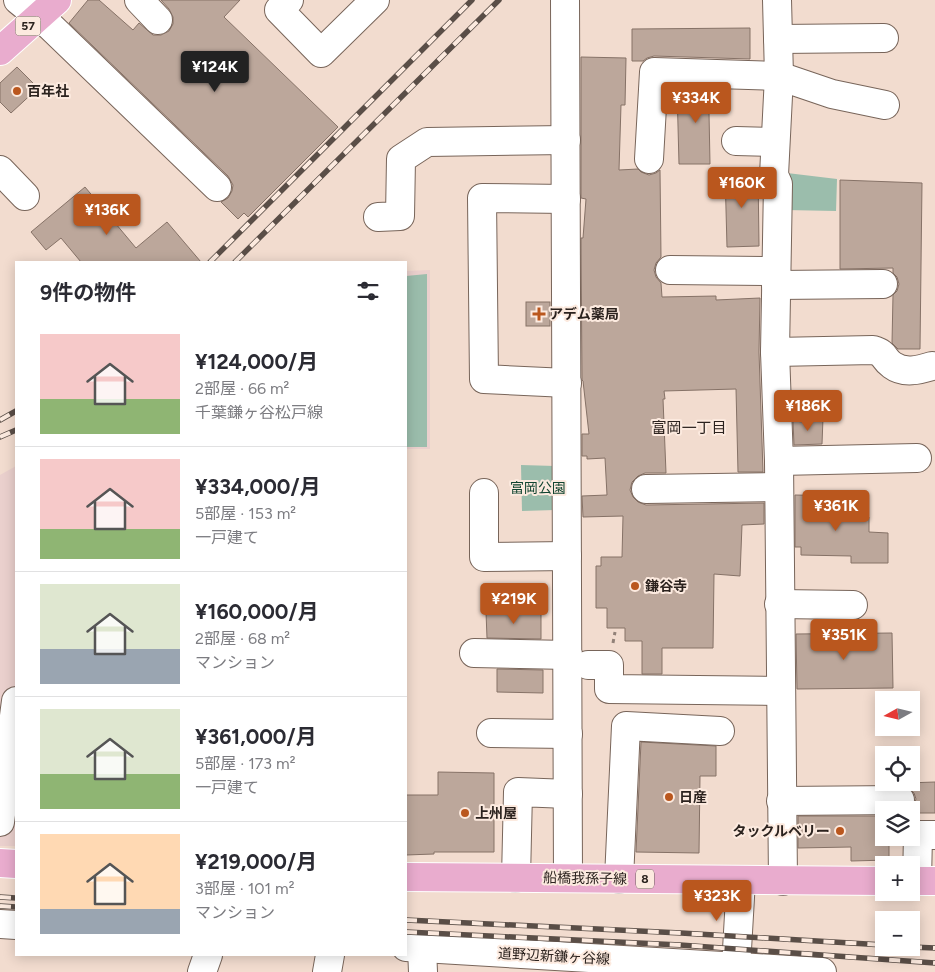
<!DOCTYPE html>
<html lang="ja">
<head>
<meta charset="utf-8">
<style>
	:root { --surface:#fff; --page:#f7f7f7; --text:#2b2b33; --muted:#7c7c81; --line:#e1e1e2; --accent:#ba571e }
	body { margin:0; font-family:Figtree,"Noto Sans JP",sans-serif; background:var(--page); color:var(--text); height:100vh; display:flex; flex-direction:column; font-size:19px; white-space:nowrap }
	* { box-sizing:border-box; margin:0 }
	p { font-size:16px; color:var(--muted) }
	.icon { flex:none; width:28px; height:28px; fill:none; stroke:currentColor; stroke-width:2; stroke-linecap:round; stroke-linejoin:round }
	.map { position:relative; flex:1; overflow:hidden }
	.panel { position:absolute; left:15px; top:261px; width:392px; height:695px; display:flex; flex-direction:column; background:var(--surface); border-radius:0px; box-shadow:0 2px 12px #0003 }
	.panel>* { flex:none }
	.needle { width:32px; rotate:262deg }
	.controls { position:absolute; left:875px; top:691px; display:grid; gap:10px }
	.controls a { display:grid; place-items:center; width:45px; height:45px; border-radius:0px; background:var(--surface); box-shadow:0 2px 12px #0003; font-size:25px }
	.price { position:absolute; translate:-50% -42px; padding:0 11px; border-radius:5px; background:var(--accent); color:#fff; font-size:16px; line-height:32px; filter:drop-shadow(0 1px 2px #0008) }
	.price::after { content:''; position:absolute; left:50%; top:30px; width:15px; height:11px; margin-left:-8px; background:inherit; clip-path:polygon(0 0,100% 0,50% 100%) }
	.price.current { background:#222; color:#fff }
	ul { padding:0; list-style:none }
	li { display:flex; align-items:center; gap:15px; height:125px; padding:0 25px }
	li+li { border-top:1px solid var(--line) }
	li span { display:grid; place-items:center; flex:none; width:140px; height:100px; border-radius:0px; color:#555 }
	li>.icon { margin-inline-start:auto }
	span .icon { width:60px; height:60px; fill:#fffc; stroke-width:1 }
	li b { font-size:21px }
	h2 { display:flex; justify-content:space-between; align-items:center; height:60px; padding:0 25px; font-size:21px }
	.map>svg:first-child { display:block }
	.education { fill:#ead0cd }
	.green { fill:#9bbdac }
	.building { fill:#bca79b; stroke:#867267 }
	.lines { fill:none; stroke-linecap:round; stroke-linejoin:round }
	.minor-casing { stroke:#78655a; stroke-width:30 }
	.major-casing { stroke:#fff; stroke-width:30 }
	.path { stroke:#918178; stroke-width:3; stroke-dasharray:4 4; stroke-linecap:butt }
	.minor { stroke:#fff; stroke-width:28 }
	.major { stroke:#e9acce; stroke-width:28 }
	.rail-casing { stroke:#5a4e47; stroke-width:5.5 }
	.rail { stroke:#fceadf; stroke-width:4; stroke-dasharray:11; stroke-linecap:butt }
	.poi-dot { fill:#ba571e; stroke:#fceadf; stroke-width:2 }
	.labels { text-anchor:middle; stroke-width:4; stroke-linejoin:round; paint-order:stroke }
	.shield { fill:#fceadf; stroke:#6a5e58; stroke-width:1 }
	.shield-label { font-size:12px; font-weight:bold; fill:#2b221e }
	.poi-label { font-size:14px; font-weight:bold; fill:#2b221e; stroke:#fceadf; text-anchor:start }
	.park-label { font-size:14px; fill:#114531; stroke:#fceadf }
	.street-label { font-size:14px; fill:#2b221e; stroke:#fceadf }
	.neighbourhood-label { font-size:15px; fill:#2b221e; stroke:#fceadf }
</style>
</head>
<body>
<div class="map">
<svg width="935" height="972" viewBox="0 0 935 972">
	<rect width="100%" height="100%" fill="#f2dccf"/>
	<g class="education">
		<polygon points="430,270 430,449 406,449 406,271"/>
		<polygon points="16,466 16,846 0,846 0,475"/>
	</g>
	<g class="green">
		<polygon points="787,173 837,179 836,211 785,210"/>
		<polygon points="427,274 427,447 406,447 406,276"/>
		<polygon points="521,465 555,466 555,510 522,511"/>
	</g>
	<g class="building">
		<polygon points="88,0 99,0 133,30 139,23 153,35 161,35 169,31 173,24 173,17 169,9 161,0 240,0 224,17 338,127 248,217 244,213 238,219 221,202 228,198 232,191 233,185 228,176 69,23"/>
		<polygon points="750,28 750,59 654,56 647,58 643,61 632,61 632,29"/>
		<polygon points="581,57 626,58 625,105 621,105 619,170 638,169 641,172 649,175 656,173 660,170 661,257 656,263 654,270 656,277 661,283 662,297 716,296 716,300 760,298 759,352 763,472 738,472 736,389 664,391 665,399 663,399 666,473 645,473 638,476 632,482 630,490 633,497 638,502 646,505 764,503 764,524 742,525 740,576 714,574 713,648 662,648 662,674 642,674 642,641 625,641 625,628 607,628 607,608 596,608 596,566 601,566 601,557 622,557 623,516 583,517 582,496 607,495 605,458 587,459 587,456 582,456 582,434 589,434 583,381 582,380 581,238 583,238 586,199 581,198"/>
		<polygon points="17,67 38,88 11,113 0,102 0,83"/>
		<polygon points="677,88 721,90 721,113 709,113 710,164 679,164"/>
		<polygon points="725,172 758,172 759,246 727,247"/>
		<polygon points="840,180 922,183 920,349 898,349 892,343 893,295 897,291 899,284 897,277 893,273 893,268 840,269"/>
		<polygon points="85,187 136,248 167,222 201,262 81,262 61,238 46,250 31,232"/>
		<rect x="526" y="302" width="24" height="24"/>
		<polygon points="804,417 823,418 822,444 794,445 793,421 804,422"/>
		<polygon points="795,495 839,496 838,516 869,517 869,532 888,533 888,563 851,563 851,556 801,555 801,547 795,547"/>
		<polygon points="486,612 541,612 541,639 487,638"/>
		<polygon points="892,633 893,688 797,689 796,634"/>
		<polygon points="497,669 543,670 543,693 497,692"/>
		<polygon points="641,742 716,746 716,776 700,776 699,853 636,852"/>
		<polygon points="438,772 494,773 494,852 434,852 434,854 406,855 406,795 438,795"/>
		<polygon points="935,782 935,813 911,813 916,799 914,793 906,786 906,783"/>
		<polygon points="798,816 884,816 884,838 889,838 889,860 851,861 851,847 798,848"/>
	</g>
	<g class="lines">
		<defs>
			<g id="minor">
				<polyline points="18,0 50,26 217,187"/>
				<polyline points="139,0 158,20"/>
				<polyline points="289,0 279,10 321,53 375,0"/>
				<polyline points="565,0 568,878"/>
				<polyline points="777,0 779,76 774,175 778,184 775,352 779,461 783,881"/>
				<polyline points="778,39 884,38"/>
				<polyline points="736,141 775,142"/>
				<polyline points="649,159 654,72 779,76 832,94 885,105"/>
				<polyline points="0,170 25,196"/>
				<polyline points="566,199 482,198 484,379 567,383"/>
				<polyline points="378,217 400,216 401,159 427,142 566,140"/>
				<polyline points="670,270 776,271"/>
				<polyline points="776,285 883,284"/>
				<path d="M775,352L873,350C887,354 882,358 892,365C904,374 919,370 932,366"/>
				<polyline points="779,461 917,458"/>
				<polyline points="646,489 778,487"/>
				<polyline points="484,493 484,557 567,556"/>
				<polyline points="779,604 853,605"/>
				<polyline points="474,653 568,655"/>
				<polyline points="588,665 609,665 609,689 780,691"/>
				<polyline points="491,733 568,734"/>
				<polyline points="781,801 900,800"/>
				<polyline points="0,822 16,701"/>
				<polyline points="516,878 518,792 568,794"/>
				<polyline points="619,879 626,726 720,731"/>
				<polyline points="917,881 918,835 935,835"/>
				<polyline points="0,924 16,925"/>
				<polyline points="406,947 822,972"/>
				<polyline points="422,948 423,972"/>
				<polyline points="736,967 741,880"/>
				<polyline points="202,972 208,955"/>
				<polyline points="327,972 330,955"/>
			</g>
			<g id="major">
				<polyline points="0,51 57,0"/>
				<polyline points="0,863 16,864"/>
				<polyline points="406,877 884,881"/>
				<polyline points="911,881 935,881"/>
			</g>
		</defs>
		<use href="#minor" class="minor-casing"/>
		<use href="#major" class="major-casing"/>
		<polyline class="path" points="613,643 615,632"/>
		<use href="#minor" class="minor"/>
		<use href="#major" class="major"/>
		<defs>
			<g id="rail">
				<polyline points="210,262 472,0"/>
				<polyline points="235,262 499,0"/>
				<polyline points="0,420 16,411"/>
				<polyline points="0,437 16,430"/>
				<polyline points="0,897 16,898"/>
				<polyline points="0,906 16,907"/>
				<polyline points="406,920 681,933 884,945"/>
				<polyline points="406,932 680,945 935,963"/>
				<polyline points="911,947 935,948"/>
			</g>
		</defs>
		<use href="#rail" class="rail-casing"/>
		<use href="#rail" class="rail"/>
	</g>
	<g class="poi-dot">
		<circle cx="17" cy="91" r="5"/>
		<path d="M536.5 306.5h5v5h5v5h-5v5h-5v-5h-5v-5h5z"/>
		<circle cx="635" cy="586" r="5"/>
		<circle cx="669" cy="797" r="5"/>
		<circle cx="465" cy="813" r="5"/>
		<circle cx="840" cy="831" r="5"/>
	</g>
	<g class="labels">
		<g class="shield">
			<rect x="15.5" y="16.5" width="25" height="19" rx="4"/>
			<rect x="636" y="869.5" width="18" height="19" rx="4"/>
		</g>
		<g class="shield-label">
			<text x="28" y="30">57</text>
			<text x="645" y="883">8</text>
		</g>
		<g class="poi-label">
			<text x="27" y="96">百年社</text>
			<text x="549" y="319">アデム薬局</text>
			<text x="645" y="591">鎌谷寺</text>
			<text x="679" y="802">日産</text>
			<text x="475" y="818">上州屋</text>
			<text x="830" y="836" text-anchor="end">タックルベリー</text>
		</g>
		<g class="park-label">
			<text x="538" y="493">富岡公園</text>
		</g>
		<g class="street-label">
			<text transform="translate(585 878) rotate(1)" y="5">船橋我孫子線</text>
			<text transform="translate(554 956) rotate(3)" y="5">道野辺新鎌ヶ谷線</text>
		</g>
		<g class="neighbourhood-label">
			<text x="689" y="433">富岡一丁目</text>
		</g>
	</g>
</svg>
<div class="controls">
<a><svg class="needle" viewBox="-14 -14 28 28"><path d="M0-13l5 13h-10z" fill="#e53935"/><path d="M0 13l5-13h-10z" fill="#7c7c81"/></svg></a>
<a><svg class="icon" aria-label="locate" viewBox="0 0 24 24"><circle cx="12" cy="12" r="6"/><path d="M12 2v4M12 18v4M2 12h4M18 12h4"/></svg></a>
<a><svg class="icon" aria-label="layers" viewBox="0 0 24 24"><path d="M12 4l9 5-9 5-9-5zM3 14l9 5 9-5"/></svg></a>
<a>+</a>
<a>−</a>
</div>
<b class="price current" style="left:215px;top:93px">¥124K</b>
<b class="price" style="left:696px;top:124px">¥334K</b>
<b class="price" style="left:742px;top:209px">¥160K</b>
<b class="price" style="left:107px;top:236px">¥136K</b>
<b class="price" style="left:808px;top:432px">¥186K</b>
<b class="price" style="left:836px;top:532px">¥361K</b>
<b class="price" style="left:514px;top:625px">¥219K</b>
<b class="price" style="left:844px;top:661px">¥351K</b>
<b class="price" style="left:717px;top:922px">¥323K</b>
<section class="panel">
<h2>9件の物件<svg class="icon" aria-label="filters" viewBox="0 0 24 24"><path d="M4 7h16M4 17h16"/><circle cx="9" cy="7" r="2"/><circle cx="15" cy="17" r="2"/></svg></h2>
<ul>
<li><span style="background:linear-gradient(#f6c9c9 65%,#8fb573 0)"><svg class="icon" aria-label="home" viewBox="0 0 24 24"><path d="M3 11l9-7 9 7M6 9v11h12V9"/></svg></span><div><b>¥124,000/月</b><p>2部屋 · 66 m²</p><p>千葉鎌ヶ谷松戸線</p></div></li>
<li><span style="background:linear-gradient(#f6c9c9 70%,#8fb573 0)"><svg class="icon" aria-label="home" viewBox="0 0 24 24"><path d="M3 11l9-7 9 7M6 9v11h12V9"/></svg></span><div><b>¥334,000/月</b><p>5部屋 · 153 m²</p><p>一戸建て</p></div></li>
<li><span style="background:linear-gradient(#dfe7d0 65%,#9aa5b1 0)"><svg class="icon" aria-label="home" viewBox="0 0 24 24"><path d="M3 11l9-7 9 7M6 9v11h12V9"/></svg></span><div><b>¥160,000/月</b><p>2部屋 · 68 m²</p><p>マンション</p></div></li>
<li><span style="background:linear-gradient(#dfe7d0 65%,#8fb573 0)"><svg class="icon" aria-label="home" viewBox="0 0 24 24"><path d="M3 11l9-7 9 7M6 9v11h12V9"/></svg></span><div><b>¥361,000/月</b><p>5部屋 · 173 m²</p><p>一戸建て</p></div></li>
<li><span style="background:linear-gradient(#ffd9b3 75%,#9aa5b1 0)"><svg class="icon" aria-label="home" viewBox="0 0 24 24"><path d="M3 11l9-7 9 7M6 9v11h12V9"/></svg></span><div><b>¥219,000/月</b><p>3部屋 · 101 m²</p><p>マンション</p></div></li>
</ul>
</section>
</div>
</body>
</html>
